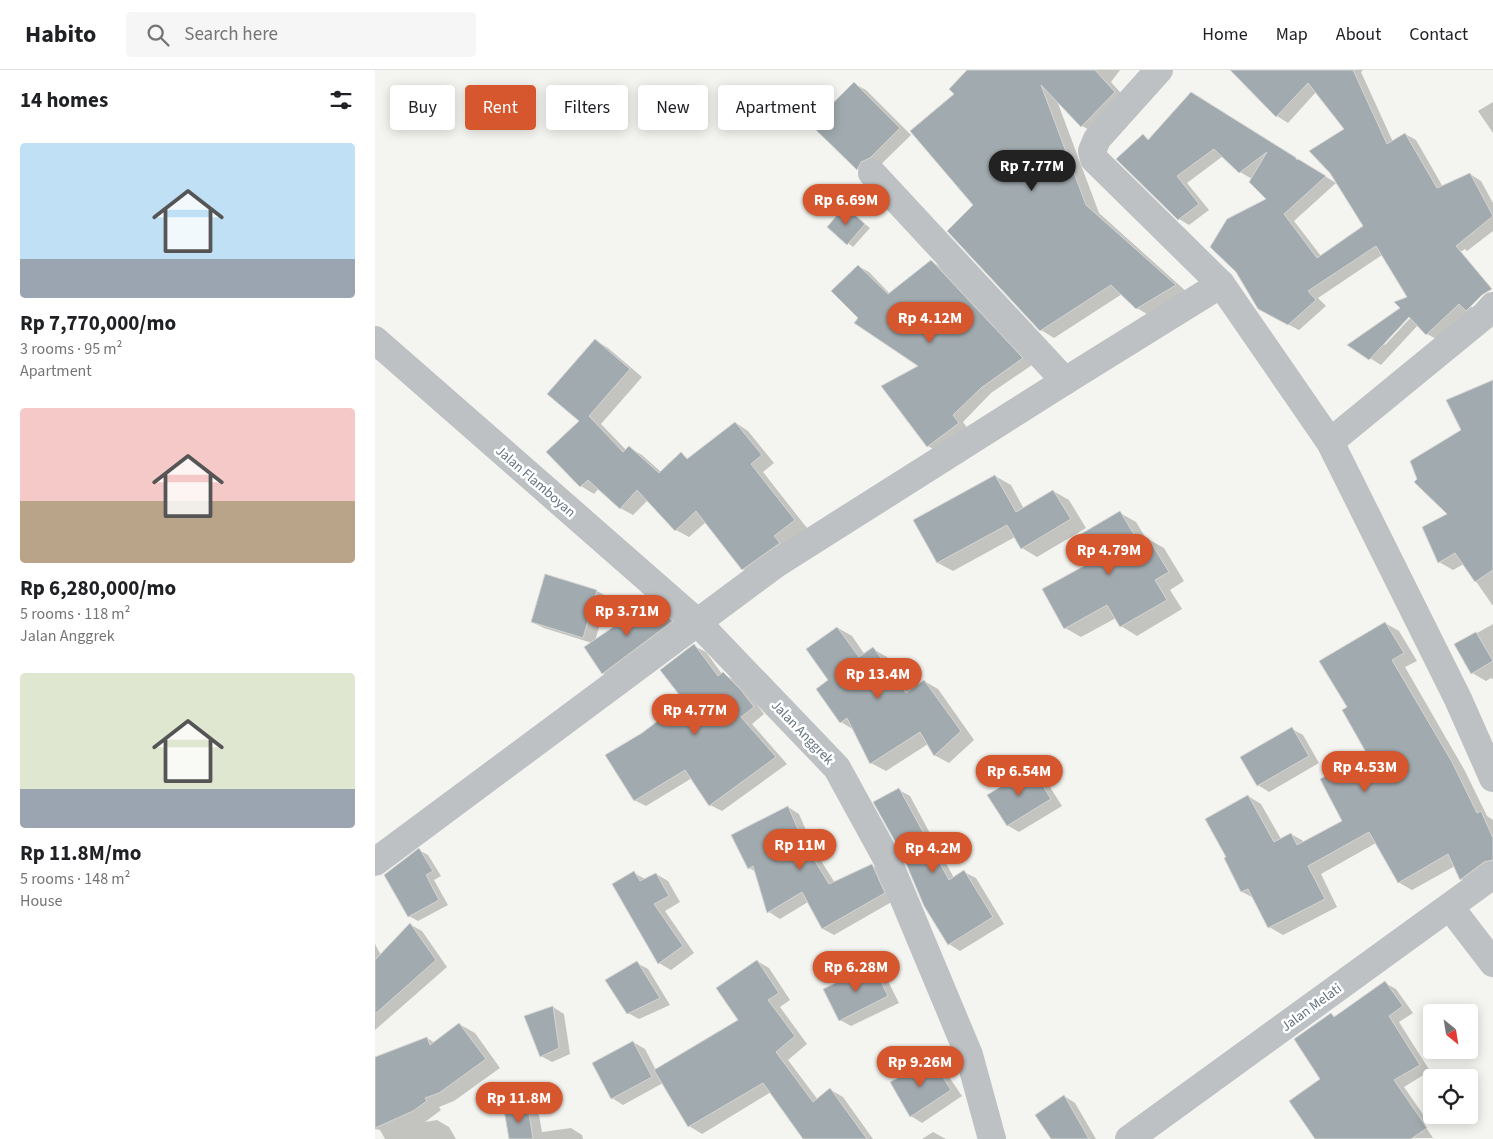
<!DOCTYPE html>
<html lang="en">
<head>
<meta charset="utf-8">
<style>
	:root { --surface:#fff; --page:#f6f6f6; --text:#202124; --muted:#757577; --line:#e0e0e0; --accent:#d6562e }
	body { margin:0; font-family:"Source Sans 3",sans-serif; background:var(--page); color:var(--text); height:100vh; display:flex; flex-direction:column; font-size:19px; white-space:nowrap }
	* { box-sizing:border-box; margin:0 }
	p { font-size:16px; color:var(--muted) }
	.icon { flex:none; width:28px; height:28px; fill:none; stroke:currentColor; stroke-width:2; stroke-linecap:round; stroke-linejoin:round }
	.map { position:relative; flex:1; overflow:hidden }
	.details { display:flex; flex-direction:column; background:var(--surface); width:375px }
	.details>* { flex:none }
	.guide { position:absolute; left:15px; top:15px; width:475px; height:45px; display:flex; gap:10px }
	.needle { width:32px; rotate:150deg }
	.controls { position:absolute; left:1048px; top:934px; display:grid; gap:10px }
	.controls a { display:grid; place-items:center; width:55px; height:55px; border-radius:5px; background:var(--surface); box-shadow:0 2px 12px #0003; font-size:25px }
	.price { position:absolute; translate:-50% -42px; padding:0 11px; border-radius:18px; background:var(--accent); color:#fff; font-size:16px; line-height:32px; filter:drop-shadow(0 1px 2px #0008) }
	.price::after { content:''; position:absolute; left:50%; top:30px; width:15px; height:11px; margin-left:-8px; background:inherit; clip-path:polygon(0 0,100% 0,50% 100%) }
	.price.current { background:#222; color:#fff }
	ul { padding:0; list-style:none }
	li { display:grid; align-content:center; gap:10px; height:265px; padding:0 20px }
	li span { display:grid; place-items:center; height:155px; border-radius:5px; color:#555 }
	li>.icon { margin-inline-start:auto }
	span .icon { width:90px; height:90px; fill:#fffc; stroke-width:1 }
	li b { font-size:21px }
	h2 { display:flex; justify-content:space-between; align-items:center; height:60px; padding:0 20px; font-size:21px }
	.tag { padding:0 18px; border-radius:5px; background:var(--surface); box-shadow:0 2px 12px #0003; font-size:18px; line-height:45px }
	.tag.current { background:var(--accent); color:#fff }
	header { display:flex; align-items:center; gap:30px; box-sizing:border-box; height:70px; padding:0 25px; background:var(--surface); border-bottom:1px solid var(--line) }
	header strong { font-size:24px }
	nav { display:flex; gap:28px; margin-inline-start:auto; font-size:18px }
	.search { width:350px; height:45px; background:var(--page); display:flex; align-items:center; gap:12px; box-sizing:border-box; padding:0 18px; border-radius:5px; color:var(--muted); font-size:19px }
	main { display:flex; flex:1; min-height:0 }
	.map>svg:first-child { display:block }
	.shadow { fill:#0003; fill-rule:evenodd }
	.building { fill:#a1aaae; stroke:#d5d5d3 }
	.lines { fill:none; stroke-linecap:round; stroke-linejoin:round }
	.minor { stroke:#bdc1c4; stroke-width:28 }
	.labels { text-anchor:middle; stroke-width:5; stroke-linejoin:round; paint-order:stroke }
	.street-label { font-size:14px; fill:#65747f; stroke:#fff }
</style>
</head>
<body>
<header>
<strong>Habito</strong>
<div class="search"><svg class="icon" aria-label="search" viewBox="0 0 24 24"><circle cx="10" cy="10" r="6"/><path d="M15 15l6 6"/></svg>Search here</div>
<nav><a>Home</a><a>Map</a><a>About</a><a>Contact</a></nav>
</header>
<main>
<section class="details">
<h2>14 homes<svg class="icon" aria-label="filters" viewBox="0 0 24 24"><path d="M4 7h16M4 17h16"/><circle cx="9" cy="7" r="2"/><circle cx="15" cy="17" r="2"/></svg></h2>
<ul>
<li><span style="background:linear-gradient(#bfe0f5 75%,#9aa5b1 0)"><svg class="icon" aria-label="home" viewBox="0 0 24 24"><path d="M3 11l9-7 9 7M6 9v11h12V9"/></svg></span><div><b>Rp 7,770,000/mo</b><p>3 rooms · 95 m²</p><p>Apartment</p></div></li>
<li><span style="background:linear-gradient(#f6c9c9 60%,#b9a48a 0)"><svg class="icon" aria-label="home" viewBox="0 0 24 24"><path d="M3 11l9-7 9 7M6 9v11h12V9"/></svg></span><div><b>Rp 6,280,000/mo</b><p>5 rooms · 118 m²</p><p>Jalan Anggrek</p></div></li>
<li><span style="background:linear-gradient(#dfe7d0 75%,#9aa5b1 0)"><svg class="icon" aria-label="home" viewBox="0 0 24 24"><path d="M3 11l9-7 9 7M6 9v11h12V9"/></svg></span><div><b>Rp 11.8M/mo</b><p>5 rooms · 148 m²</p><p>House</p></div></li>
</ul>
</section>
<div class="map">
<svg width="1118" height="1069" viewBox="0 0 1118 1069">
	<rect width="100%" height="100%" fill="#f4f4f0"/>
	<g class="shadow">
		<polygon points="594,0 745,0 736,12 752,30 720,63 707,56 681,28 724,143 813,223 775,246 762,238 747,224 679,268 666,260 574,161 600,135 580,24"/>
		<path d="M857,0H988L986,2L1018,72L1030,64L1041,70L1068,117L1095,104L1106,111L1118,133V161L1092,181L1090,179L1073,190L1097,238L1063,270L1052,264L1043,255L1006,295L974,275L1027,239L1034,228L1007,185L943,228L951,236L924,260L897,246L893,129L877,109L865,102L848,86L812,113L834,140L814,155L804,149L768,66L775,70L827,30L961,113L919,151L946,186L990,156L970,60L941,22L913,53L902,46ZM1039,244L1010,275L1008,273L1033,247Z"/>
		<polygon points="480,14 491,20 536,65 494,106 483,99 438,55"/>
		<polygon points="1118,32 1118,63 1103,41"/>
		<polygon points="470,138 495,158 478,177 453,157"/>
		<polygon points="556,191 567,198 657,295 616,323 588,352 593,359 563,382 553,376 545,296 485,248 483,196 494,202 515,224"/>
		<polygon points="220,270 233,278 267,307 226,354 252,381 254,378 267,385 286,402 306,384 314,389 361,353 373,361 399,393 388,402 432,458 412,473 381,506 368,499 331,452 314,467 301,460 273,430 258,445 245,438 224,418 219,424 206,416 173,382 206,351"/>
		<polygon points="1118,311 1118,536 1089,494 1078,500 1064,492 1088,361 1073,331"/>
		<polygon points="620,406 636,415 649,439 678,421 694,430 711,458 662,487 647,478 640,467 578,501 563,493"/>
		<polygon points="745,443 761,452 772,470 773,469 789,478 809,511 795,520 807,539 762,566 746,556 741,548 706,567 690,558"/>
		<polygon points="171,505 222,521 233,527 220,571 275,533 287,540 308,558 239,609 228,603 217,573 169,558 157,552"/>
		<polygon points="1010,553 1024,561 1042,591 1030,597 1090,701 1112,746 1118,750 1118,803 1100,816 1086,809 1080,796 1037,820 1023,812 1001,773 946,804 962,837 908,865 894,857 879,828 867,822 851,788 873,726 886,734 906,769 916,764 930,772 968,752 994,685 974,638"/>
		<polygon points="1118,554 1118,609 1116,608 1111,611 1097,603 1081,575"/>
		<polygon points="463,558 477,566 490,585 498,579 512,587 536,620 549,611 563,619 599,670 574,693 559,685 553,674 511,701 496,693 479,660 466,652 455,610"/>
		<polygon points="319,576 331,582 347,604 360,610 377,628 389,644 377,654 412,694 347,741 335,735 317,708 271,736 259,730 268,664 310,632"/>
		<polygon points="917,659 928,665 944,693 894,722 883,715"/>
		<polygon points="657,699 668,706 687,736 644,762 632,755"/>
		<polygon points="524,720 535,726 579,808 589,802 601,808 629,854 585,881 574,874"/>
		<polygon points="413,737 424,744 440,781 460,813 497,795 508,802 520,830 459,865 448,859 433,832 405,849 394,842 381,802 374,798"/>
		<polygon points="44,780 53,785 66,806 59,810 73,835 43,851 34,846"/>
		<polygon points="259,803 270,809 281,804 293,811 305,832 290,841 319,883 296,900 284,893 239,814"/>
		<polygon points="36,855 47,861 72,897 0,960 0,874 6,885"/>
		<polygon points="382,891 394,898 415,930 405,937 432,974 413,990 443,1030 456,1020 468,1027 498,1069 430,1069 396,1022 327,1064 314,1056 288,1013 248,1035 237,1028 258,972 270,979 281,1000 365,951"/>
		<polygon points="262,893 273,899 295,935 264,949 253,943"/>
		<polygon points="498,896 509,903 524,933 476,956 465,950"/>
		<polygon points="1010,913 1021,919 1038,943 1024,952 1055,1001 1029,1017 1052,1050 1048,1053 1058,1068 942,1069 947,1010 956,945 961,947"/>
		<polygon points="178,937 189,944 195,984 177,992 166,986"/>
		<polygon points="84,954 100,963 125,998 79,1031 64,1037 66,1040 50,1052 62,1050 74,1057 81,1069 10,1069 5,1060 0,1059 0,988 52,968 60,973"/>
		<polygon points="557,991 568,998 587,1026 547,1053 536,1046"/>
		<polygon points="689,1026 700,1033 721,1069 677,1069"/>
		<polygon points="153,1038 164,1045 167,1062 196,1058 207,1065 208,1069 135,1069"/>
		<polygon points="558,1062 571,1069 547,1069"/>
	</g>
	<g class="building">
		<polygon points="592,0 720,0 740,22 706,57 666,15 711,135 801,215 761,239 736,215 665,261 572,161 598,135 535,61 579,24 574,19"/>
		<polygon points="855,0 978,0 1012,74 1030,63 1062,118 1095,103 1118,146 1081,176 1117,219 1107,225 1091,241 1084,234 1051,265 1034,247 994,290 972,275 1025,238 1019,232 1032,227 1001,176 933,221 941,230 913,255 883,239 861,202 835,177 852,149 891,129 874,112 892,82 864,103 839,79 802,106 824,134 803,150 741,89 768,64 773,70 816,22 920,87 922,90 923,89 951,106 909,144 942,188 988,156 955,103 934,81 969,59 933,13 901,47"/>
		<polygon points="479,12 525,58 495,88 486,92 482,100 436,55"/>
		<polygon points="470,136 490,154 472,175 452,157"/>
		<polygon points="556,190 648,288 606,318 578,345 584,353 552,377 506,316 543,296 479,253 483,248 456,221 483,195 513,224"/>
		<polygon points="220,269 255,299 214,346 248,382 254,376 284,403 306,382 312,389 360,352 387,385 376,394 420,450 399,466 405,473 367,500 321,441 300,461 262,420 245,439 213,410 205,417 171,382 204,351 172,324"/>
		<polygon points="1118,310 1118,500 1100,512 1080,483 1063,493 1047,457 1072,444 1039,412 1042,409 1035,391 1086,360 1071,330"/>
		<polygon points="620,405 641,442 678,420 696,449 646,479 632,455 562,493 538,450"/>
		<polygon points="745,441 764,473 773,468 794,502 780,510 792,530 745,557 732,535 689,559 667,519 709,496 694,471"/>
		<polygon points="170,504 222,520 208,568 156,552"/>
		<polygon points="275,532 298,551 227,604 209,577"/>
		<polygon points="1010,552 1029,583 1017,590 1077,692 1102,743 1106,741 1118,768 1118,790 1109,792 1085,810 1073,784 1023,813 994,762 933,796 950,829 893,858 873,819 866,822 849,788 851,787 830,749 873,725 899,772 916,763 922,775 967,751 945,709 992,684 967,640 972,637 944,591"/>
		<polygon points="462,557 484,587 498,577 531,623 549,610 586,661 559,686 545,662 495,694 472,648 465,653 441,619 453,610 431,579"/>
		<polygon points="1101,562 1118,591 1096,604 1079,574"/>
		<polygon points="319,574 343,606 348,602 366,620 379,637 366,647 401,687 334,736 310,700 259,731 230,685 267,663 309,631 285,600"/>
		<polygon points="917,657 934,686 882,716 865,687"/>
		<polygon points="657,698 676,729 632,756 612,725"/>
		<polygon points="524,718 574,810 589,800 618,847 573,875 549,836 527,784 498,732"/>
		<polygon points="413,736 429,773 454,814 497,794 510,823 447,859 427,822 392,843 378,796 373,799 356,765"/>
		<polygon points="44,778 58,801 51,805 64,830 33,847 9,805"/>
		<polygon points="259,801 265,811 281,803 294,826 279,834 308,876 283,894 237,814"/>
		<polygon points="35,853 61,890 0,944 0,890"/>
		<polygon points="382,890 404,923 393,930 420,966 401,982 438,1032 455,1018 492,1069 428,1069 388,1013 313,1057 279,1000 363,950 341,918"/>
		<polygon points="262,891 285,928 252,944 230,910"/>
		<polygon points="498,895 513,926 464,951 448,919"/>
		<polygon points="1010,911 1028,936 1014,946 1045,995 1019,1010 1052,1058 1036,1069 940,1069 914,1031 945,1009 919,969 956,943 959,947"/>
		<polygon points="178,936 184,978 165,987 149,946"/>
		<polygon points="84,953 111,989 64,1023 50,1028 52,1031 38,1041 0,1058 0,987 52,967 55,975"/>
		<polygon points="258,971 277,1007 236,1029 217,993"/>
		<polygon points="557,990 576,1020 535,1047 515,1012"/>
		<polygon points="689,1025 714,1069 676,1069 660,1045"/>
		<polygon points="153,1037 158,1069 134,1069 129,1040"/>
	</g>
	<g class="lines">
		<g class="minor">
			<polyline points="784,0 722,69 717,81 719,89 846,214 955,372 1083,629 1118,708"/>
			<polyline points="497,103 690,311"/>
			<polyline points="0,270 322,552 462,698 513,791 594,985 617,1069"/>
			<polyline points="955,372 1110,245 1118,236"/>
			<polyline points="0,792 401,494 690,311 846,214"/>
			<polyline points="1075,837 1118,893"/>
			<polyline points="754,1069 1118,805"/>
		</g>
	</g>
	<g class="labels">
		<g class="street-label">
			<text transform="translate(161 411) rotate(41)" y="5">Jalan Flamboyan</text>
			<text transform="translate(428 662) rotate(46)" y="5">Jalan Anggrek</text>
			<text transform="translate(936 937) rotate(-36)" y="5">Jalan Melati</text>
		</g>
	</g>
</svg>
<div class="controls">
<a><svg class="needle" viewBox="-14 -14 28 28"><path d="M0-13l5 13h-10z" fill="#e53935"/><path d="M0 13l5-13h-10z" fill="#757577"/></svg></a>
<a><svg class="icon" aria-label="locate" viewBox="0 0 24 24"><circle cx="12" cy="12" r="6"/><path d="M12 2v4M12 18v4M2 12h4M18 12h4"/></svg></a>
</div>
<b class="price current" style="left:657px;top:122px">Rp 7.77M</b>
<b class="price" style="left:471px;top:156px">Rp 6.69M</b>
<b class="price" style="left:555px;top:274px">Rp 4.12M</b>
<b class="price" style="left:734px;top:506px">Rp 4.79M</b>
<b class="price" style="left:252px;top:567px">Rp 3.71M</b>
<b class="price" style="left:503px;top:630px">Rp 13.4M</b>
<b class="price" style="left:320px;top:666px">Rp 4.77M</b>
<b class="price" style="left:990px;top:723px">Rp 4.53M</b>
<b class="price" style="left:644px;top:727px">Rp 6.54M</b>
<b class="price" style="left:425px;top:801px">Rp 11M</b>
<b class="price" style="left:558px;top:804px">Rp 4.2M</b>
<b class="price" style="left:481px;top:923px">Rp 6.28M</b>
<b class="price" style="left:545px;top:1018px">Rp 9.26M</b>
<b class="price" style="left:144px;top:1054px">Rp 11.8M</b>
<div class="guide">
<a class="tag">Buy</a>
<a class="tag current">Rent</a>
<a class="tag">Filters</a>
<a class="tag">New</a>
<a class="tag">Apartment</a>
</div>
</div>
</main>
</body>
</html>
